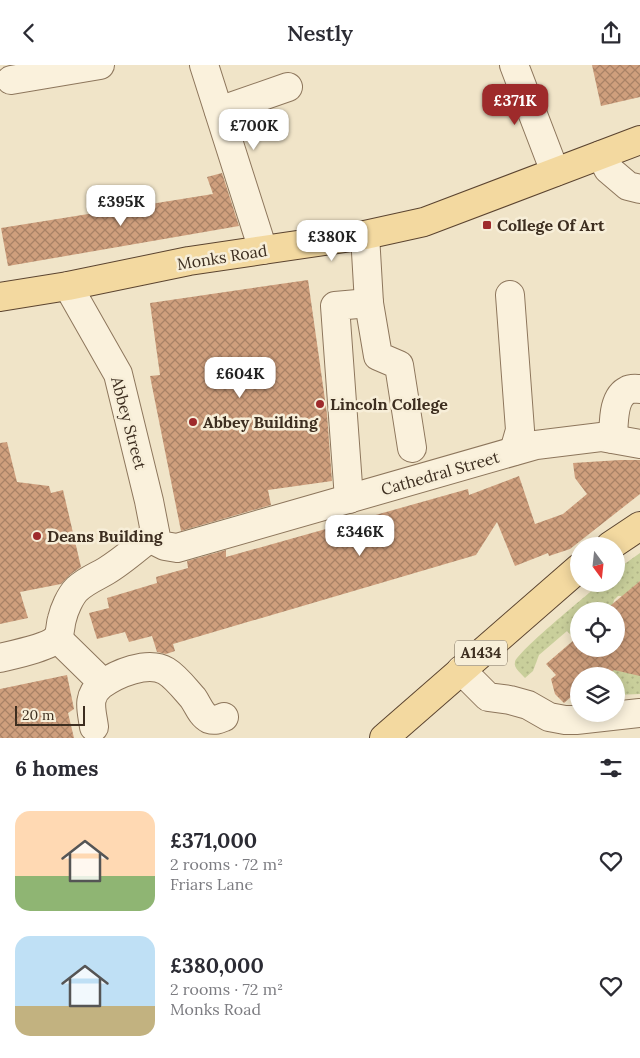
<!DOCTYPE html>
<html lang="en">
<head>
<meta charset="utf-8">
<style>
	:root { --surface:#fff; --page:#f2f2f3; --text:#2b2b33; --muted:#7c7c81; --accent:#9e2a2b }
	body { margin:0; font-family:Lora,serif; background:var(--page); color:var(--text); height:100vh; display:flex; flex-direction:column; font-size:19px; white-space:nowrap }
	* { box-sizing:border-box; margin:0 }
	p { font-size:16px; color:var(--muted) }
	.icon { flex:none; width:28px; height:28px; fill:none; stroke:currentColor; stroke-width:2; stroke-linecap:round; stroke-linejoin:round }
	.map { position:relative; height:673px; overflow:hidden }
	.side { display:flex; flex-direction:column; background:var(--surface); flex:1 }
	.side>* { flex:none }
	.needle { width:32px; rotate:165deg }
	.tools { position:absolute; left:570px; top:472px; display:grid; gap:10px }
	.tools a { display:grid; place-items:center; width:55px; height:55px; border-radius:50%; background:var(--surface); box-shadow:0 2px 12px #0003; font-size:25px }
	.scale { position:absolute; left:15px; bottom:12px; width:70px; box-sizing:border-box; padding-left:5px; border:2px solid #3d2e20; border-top:0; font-size:14px; line-height:18px; white-space:nowrap; color:#3d2e20; -webkit-text-stroke:4px #f7eed8; paint-order:stroke }
	.price { position:absolute; translate:-50% -42px; padding:0 11px; border-radius:10px; background:#fff; color:#222; font-size:16px; line-height:32px; filter:drop-shadow(0 1px 2px #0008) }
	.price::after { content:''; position:absolute; left:50%; top:30px; width:15px; height:11px; margin-left:-8px; background:inherit; clip-path:polygon(0 0,100% 0,50% 100%) }
	.price.active { background:var(--accent); color:#fff }
	ul { padding:0; list-style:none }
	li { display:flex; align-items:center; gap:15px; height:125px; padding:0 15px }
	li span { display:grid; place-items:center; flex:none; width:140px; height:100px; border-radius:15px; color:#555 }
	li>.icon { margin-inline-start:auto }
	span .icon { width:60px; height:60px; fill:#fffc; stroke-width:1 }
	li b { font-size:21px }
	h2 { display:flex; justify-content:space-between; align-items:center; height:60px; padding:0 15px; font-size:21px }
	header { display:flex; justify-content:space-between; align-items:center; height:65px; padding:0 15px; background:var(--surface); font-size:22px; font-weight:600 }
	.map>svg:first-child { display:block }
	.garden { fill:url(#garden-dots) }
	.building { fill:url(#building-cross-hatch) }
	.lines { fill:none; stroke-linecap:round; stroke-linejoin:round }
	.minor-casing { stroke:#8d765c; stroke-width:30 }
	.major-casing { stroke:#5b4430; stroke-width:30 }
	.minor { stroke:#faf1dc; stroke-width:28 }
	.major { stroke:#f3d9a0; stroke-width:28 }
	.poi-dot { fill:#9e2a2b; stroke:#f7eed8; stroke-width:2 }
	.labels { text-anchor:middle; stroke-width:5; stroke-linejoin:round; paint-order:stroke }
	.shield { fill:#f7eed8; stroke:#756857; stroke-width:1 }
	.shield-label { font-size:15px; font-weight:bold; fill:#3d2e20 }
	.poi-label { font-size:16px; font-weight:bold; fill:#3d2e20; stroke:#f7eed8; text-anchor:start }
	.street-label { font-size:16px; fill:#3d2e20; stroke:#f7eed8 }
</style>
</head>
<body>
<header><svg class="icon" aria-label="back" viewBox="0 0 24 24"><path d="M15 5l-7 7 7 7"/></svg>Nestly<svg class="icon" aria-label="share" viewBox="0 0 24 24"><path d="M12 15V3M7 8l5-5 5 5M5 13v7h14v-7"/></svg></header>
<div class="map">
<svg width="640" height="673" viewBox="0 0 640 673">
	<defs>
		<pattern id="garden-dots" width="8" height="8" patternUnits="userSpaceOnUse" patternTransform="scale(1.25)"><rect width="8" height="8" fill="#c9cf9b"/><path d="M2 2h.1M6 6h.1" fill="none" stroke="#aeb285" stroke-width="1.8" stroke-linecap="round"/></pattern>
		<pattern id="building-cross-hatch" width="8" height="8" patternUnits="userSpaceOnUse" patternTransform="scale(1.25)"><rect width="8" height="8" fill="#cf9f7d"/><path d="M0 0l8 8M0 8l8-8" fill="none" stroke="#a98266"/></pattern>
	</defs>
	<rect width="100%" height="100%" fill="#f0e4c8"/>
	<g class="garden">
		<path d="M640,488V516L623,531H618L614,535L613,539L606,545L602,544L599,546H579V579L567,566L539,590L533,606L525,613C522,609 513,603 515,597C517,587 588,529 600,519H616V505Z"/>
		<polygon points="583,584 606,584 611,590 640,598 640,629 616,630 616,611 607,611 610,608 590,592"/>
	</g>
	<g class="building">
		<polygon points="592,0 640,0 640,32 601,41"/>
		<polygon points="222,108 239,161 8,201 1,163 213,129 207,112"/>
		<polygon points="308,215 327,349 332,416 268,425 271,440 181,466 150,311 160,310 150,238"/>
		<polygon points="7,377 17,417 49,421 51,428 63,425 81,502 71,509 61,519 20,527 28,553 0,559 0,378"/>
		<polygon points="620,395 640,395 640,429 570,484 549,491 548,488 515,501 497,457 476,490 173,579 175,586 166,589 157,587 152,571 129,577 125,567 97,574 89,548 109,543 107,533 157,518 156,512 188,503 187,496 226,485 226,492 468,424 469,430 519,411 535,459 563,449 587,429 575,413 573,398"/>
		<polygon points="640,516 640,611 614,605 607,611 579,611 579,625 564,638 555,629 551,614 556,610 546,599 575,574 579,579 579,584 616,584 616,546 604,546"/>
		<polygon points="67,610 74,644 68,648 74,673 0,673 0,624"/>
	</g>
	<g class="lines">
		<defs>
			<g id="minor">
				<polyline points="204,0 263,185"/>
				<polyline points="514,0 555,107"/>
				<polyline points="11,15 100,0"/>
				<polyline points="219,46 288,22"/>
				<polyline points="601,90 608,104 628,121 640,124"/>
				<polyline points="365,170 369,238 378,291 399,300 412,383"/>
				<polyline points="68,221 118,309 149,436 157,477 165,481 177,483 536,380 601,372 640,379"/>
				<polyline points="510,230 520,365 514,386"/>
				<path d="M613,374C614,360 612,332 628,325C631,323 637,324 640,324"/>
				<polyline points="349,434 335,241 369,238"/>
				<polyline points="57,573 103,618"/>
				<path d="M0,593C12,590 50,582 57,573C61,568 60,560 62,554C64,545 70,531 77,524C87,515 96,512 106,506C123,496 139,481 155,469"/>
				<polyline points="461,605 488,632 510,635 528,640 549,652 565,655 576,655 640,648"/>
				<path d="M94,662C92,646 86,632 101,620C116,609 148,595 166,606C176,612 185,624 193,633C198,640 201,650 209,654C215,656 219,654 224,652"/>
			</g>
			<g id="major">
				<polyline points="0,232 68,221 189,196 263,185 365,170 424,157 640,75"/>
				<polyline points="610,481 640,461"/>
				<polyline points="384,673 579,503"/>
			</g>
		</defs>
		<use href="#minor" class="minor-casing"/>
		<use href="#major" class="major-casing"/>
		<use href="#minor" class="minor"/>
		<use href="#major" class="major"/>
	</g>
	<g class="poi-dot">
		<rect x="482" y="155" width="10" height="10" rx="2.5"/>
		<circle cx="320" cy="339" r="5"/>
		<circle cx="193" cy="357" r="5"/>
		<circle cx="37" cy="471" r="5"/>
	</g>
	<g class="labels">
		<rect class="shield" x="455" y="575.5" width="52" height="25" rx="4"/>
		<g class="shield-label">
			<text x="481" y="593">A1434</text>
		</g>
		<g class="poi-label">
			<text x="497" y="166">College Of Art</text>
			<text x="330" y="345">Lincoln College</text>
			<text x="203" y="363">Abbey Building</text>
			<text x="47" y="477">Deans Building</text>
		</g>
		<g class="street-label">
			<text transform="translate(222 192) rotate(-9)" y="6">Monks Road</text>
			<text transform="translate(129 358) rotate(75)" y="6">Abbey Street</text>
			<text transform="translate(440 408) rotate(-16)" y="6">Cathedral Street</text>
		</g>
	</g>
</svg>
<div class="tools">
<a><svg class="needle" viewBox="-14 -14 28 28"><path d="M0-13l5 13h-10z" fill="#e53935"/><path d="M0 13l5-13h-10z" fill="#7c7c81"/></svg></a>
<a><svg class="icon" aria-label="locate" viewBox="0 0 24 24"><circle cx="12" cy="12" r="6"/><path d="M12 2v4M12 18v4M2 12h4M18 12h4"/></svg></a>
<a><svg class="icon" aria-label="layers" viewBox="0 0 24 24"><path d="M12 4l9 5-9 5-9-5zM3 14l9 5 9-5"/></svg></a>
</div>
<div class="scale">20 m</div>
<b class="price active" style="left:515px;top:61px">£371K</b>
<b class="price" style="left:254px;top:86px">£700K</b>
<b class="price" style="left:121px;top:162px">£395K</b>
<b class="price" style="left:332px;top:197px">£380K</b>
<b class="price" style="left:240px;top:334px">£604K</b>
<b class="price" style="left:360px;top:492px">£346K</b>
</div>
<section class="side">
<h2>6 homes<svg class="icon" aria-label="filters" viewBox="0 0 24 24"><path d="M4 7h16M4 17h16"/><circle cx="9" cy="7" r="2"/><circle cx="15" cy="17" r="2"/></svg></h2>
<ul>
<li><span style="background:linear-gradient(#ffd9b3 65%,#8fb573 0)"><svg class="icon" aria-label="home" viewBox="0 0 24 24"><path d="M3 11l9-7 9 7M6 9v11h12V9"/></svg></span><div><b>£371,000</b><p>2 rooms · 72 m²</p><p>Friars Lane</p></div><svg class="icon" aria-label="heart" viewBox="0 0 24 24"><path d="M12 20l-8-8c-3-5 5-10 8-4 3-6 11-1 8 4z"/></svg></li>
<li><span style="background:linear-gradient(#bfe0f5 70%,#c2b280 0)"><svg class="icon" aria-label="home" viewBox="0 0 24 24"><path d="M3 11l9-7 9 7M6 9v11h12V9"/></svg></span><div><b>£380,000</b><p>2 rooms · 72 m²</p><p>Monks Road</p></div><svg class="icon" aria-label="heart" viewBox="0 0 24 24"><path d="M12 20l-8-8c-3-5 5-10 8-4 3-6 11-1 8 4z"/></svg></li>
</ul>
</section>
</body>
</html>
